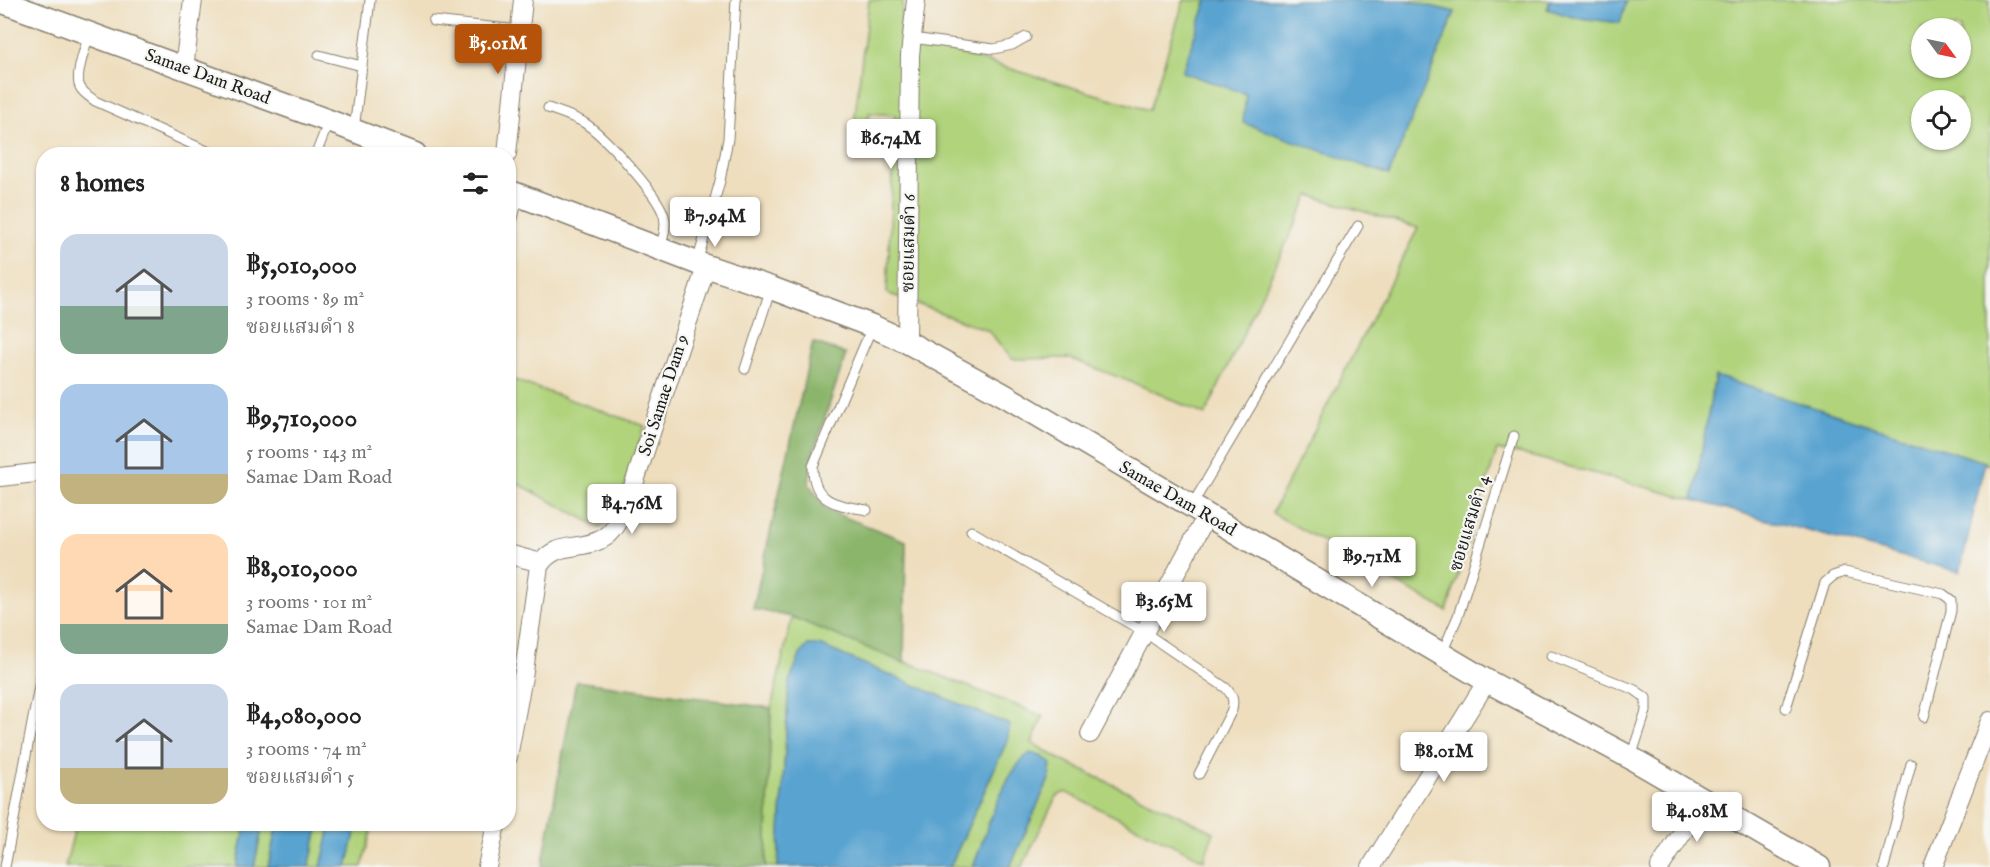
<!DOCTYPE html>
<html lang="en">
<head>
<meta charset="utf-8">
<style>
	:root { --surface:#fff; --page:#f2f2f2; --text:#222; --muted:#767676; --accent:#b45309 }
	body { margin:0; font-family:"IM FELL English","Noto Serif Thai",serif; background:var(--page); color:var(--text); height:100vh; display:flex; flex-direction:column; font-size:22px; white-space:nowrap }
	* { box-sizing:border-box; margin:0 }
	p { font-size:20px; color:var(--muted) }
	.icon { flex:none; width:33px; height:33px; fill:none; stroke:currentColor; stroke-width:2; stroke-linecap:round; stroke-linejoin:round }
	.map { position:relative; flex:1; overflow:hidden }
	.details { position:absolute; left:36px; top:147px; width:480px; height:684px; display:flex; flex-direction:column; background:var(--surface); border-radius:24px; box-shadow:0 2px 4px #0004 }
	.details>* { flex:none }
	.needle { width:39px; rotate:123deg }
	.fabs { position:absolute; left:1911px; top:18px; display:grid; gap:12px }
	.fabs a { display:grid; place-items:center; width:60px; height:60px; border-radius:50%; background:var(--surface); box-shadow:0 2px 4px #0004; font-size:30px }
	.price { position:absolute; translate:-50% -51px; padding:0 14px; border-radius:6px; background:#fff; color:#222; font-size:20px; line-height:39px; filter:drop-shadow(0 2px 3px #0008) }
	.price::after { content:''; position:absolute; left:50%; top:36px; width:18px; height:14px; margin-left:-9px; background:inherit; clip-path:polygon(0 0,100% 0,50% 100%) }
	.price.selected { background:var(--accent); color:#fff }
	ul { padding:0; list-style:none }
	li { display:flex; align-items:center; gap:18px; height:150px; padding:0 24px }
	li span { display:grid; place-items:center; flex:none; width:168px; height:120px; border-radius:18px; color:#555 }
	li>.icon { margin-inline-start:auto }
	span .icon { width:72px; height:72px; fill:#fffc; stroke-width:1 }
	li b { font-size:26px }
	h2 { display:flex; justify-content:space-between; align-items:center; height:72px; padding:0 24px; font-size:26px }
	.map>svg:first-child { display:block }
	.green { fill:#b0d37c; stroke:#66784c; stroke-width:1.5; fill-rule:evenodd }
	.forest { fill:#8cb56c; stroke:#546844; stroke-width:1.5 }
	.water { fill:#58a3d0; stroke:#3a6076; stroke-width:1.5 }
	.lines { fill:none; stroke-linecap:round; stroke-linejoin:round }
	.service-casing { stroke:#857d6d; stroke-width:11 }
	.minor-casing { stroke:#857d6d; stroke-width:20 }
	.tertiary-casing { stroke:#857d6d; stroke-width:25 }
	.service { stroke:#fff; stroke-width:9 }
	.minor { stroke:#fff; stroke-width:18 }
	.tertiary { stroke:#fff; stroke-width:22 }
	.labels { text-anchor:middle; stroke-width:4.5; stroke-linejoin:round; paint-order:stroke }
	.street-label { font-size:18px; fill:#1c1c1c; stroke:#f6f6f2 }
</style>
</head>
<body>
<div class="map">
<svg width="1990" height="867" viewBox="0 0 1990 867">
	<rect width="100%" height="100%" fill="#f6f6f2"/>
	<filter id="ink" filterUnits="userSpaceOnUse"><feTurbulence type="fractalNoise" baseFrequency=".0167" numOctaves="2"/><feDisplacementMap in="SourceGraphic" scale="12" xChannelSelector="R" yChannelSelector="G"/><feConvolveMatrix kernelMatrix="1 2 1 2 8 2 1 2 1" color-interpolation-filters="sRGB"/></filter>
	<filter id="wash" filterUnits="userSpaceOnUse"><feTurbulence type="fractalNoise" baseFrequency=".008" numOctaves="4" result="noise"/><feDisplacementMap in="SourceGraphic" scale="24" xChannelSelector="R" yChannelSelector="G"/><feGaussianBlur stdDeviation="1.35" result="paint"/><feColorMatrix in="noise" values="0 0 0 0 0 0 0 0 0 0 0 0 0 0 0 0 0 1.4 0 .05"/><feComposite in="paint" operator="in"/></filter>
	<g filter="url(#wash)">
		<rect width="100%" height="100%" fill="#eedebe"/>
		<g class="green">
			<path d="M869,0H903L900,36L1149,110L1184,0H1207L1183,72L1246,94L1455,12L1405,0H1550L1547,9L1573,17L1620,23L1627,0H1990V465L1715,376L1693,500L1519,453L1497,450L1447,611L1272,513L1418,228L1309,195L1205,415L1144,387L1069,358L1012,359L988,330L887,293L895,115L869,113L865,149H851ZM1922,28H1960V68H1922ZM1922,100H1960V140H1922Z"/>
			<polygon points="511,379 645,426 617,509 601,528 517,483 512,538 509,537 508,387"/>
			<polygon points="792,617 1043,716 1032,743 1063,761 1214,832 1204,860 1065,792 1056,797 1022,867 1010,867 1049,779 1008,778 973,867 950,867 1007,741 1009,726 819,645 809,645 789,682 778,867 766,867 771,708"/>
			<polygon points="76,824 194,824 232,831 234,824 246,824 237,867 65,867"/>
			<polygon points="263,824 277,824 268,867 254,867"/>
			<polygon points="319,824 331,824 321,867 309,867"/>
			<polygon points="357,824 373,824 362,867 347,867"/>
		</g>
		<g class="forest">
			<polygon points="813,342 846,354 812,457 809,484 826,510 906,541 904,663 792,617 753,609"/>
			<polygon points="576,681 771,708 766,867 542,867"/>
		</g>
		<g class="water">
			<polygon points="1207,0 1405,0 1455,12 1389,175 1243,123 1246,94 1182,72"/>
			<polygon points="1550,0 1627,0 1620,23 1573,17 1547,9"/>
			<polygon points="1715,376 1985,462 1960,572 1693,500"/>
			<polygon points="808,645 819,645 1010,725 1007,741 950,867 778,867 789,682 801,653"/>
			<path d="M1030,753L1041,756L1051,763L1049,779L1010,867H973C986,834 1002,773 1030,753Z"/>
			<polygon points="246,824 263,824 254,867 237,867"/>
			<polygon points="277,824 319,824 309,867 268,867"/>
			<polygon points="331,824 357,824 347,867 321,867"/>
		</g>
	</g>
	<g filter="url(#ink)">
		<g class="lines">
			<defs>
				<g id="service">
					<polyline points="433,21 520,30"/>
					<path d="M89,34C86,46 74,76 80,87C83,93 90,97 95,101L214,154"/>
					<polyline points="912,38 994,49 1012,45 1026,37"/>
					<polyline points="319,55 362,66"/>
					<path d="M548,108C559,112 572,116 583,122C603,134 658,194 664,216C667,227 663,238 660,248"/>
					<polyline points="354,130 370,0"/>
					<polyline points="316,154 329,121"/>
					<polyline points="697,263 720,181 728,139 736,0"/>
					<polyline points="745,369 771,288"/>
					<polyline points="1192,505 1358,226"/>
					<path d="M867,510C838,505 812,503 813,466L872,327"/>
					<path d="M971,531L1144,632L1226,688C1233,696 1234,700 1232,710L1199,774"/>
					<polyline points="1442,653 1458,616 1514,436"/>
					<polyline points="1551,656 1635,690 1646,698 1646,711 1631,757"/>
					<polyline points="1786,708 1825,583 1833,576 1845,572 1943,594 1951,600 1951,611 1924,717"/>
					<polyline points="5,867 44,660"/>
					<polyline points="1884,867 1911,764"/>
				</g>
				<g id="minor">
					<polyline points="184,67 193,0"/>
					<polyline points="507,154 523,0"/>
					<polyline points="508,219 515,193"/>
					<polyline points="907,342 910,55 916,0"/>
					<polyline points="0,477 44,472"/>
					<polyline points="508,554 541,563"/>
					<polyline points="1090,734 1207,515"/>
					<path d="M508,757L524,671L539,566C555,541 577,551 600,540C618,533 625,506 632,490L706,267"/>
					<polyline points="487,867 496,824"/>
					<polyline points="1371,867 1487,681"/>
					<polyline points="1660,867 1704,800"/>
					<polyline points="1933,867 1990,721"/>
				</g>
				<g id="tertiary">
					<polyline points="0,1 329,121 415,154"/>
					<polyline points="508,191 697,263 771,288 872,326 907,342 1004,395 1487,681 1631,758 1819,867"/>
				</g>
			</defs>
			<use href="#service" class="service-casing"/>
			<use href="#minor" class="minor-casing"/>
			<use href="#tertiary" class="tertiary-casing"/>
			<use href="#service" class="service"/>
			<use href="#minor" class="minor"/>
			<use href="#tertiary" class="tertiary"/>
		</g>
	</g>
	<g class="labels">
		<g class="street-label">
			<text transform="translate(208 76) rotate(20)" y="6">Samae Dam Road</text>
			<text transform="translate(908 243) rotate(-89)" y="6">ซอยแสมดำ 6</text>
			<text transform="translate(663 395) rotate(-72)" y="6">Soi Samae Dam 9</text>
			<text transform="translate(1178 498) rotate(30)" y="6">Samae Dam Road</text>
			<text transform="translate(1469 523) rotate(-73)" y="6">ซอยแสมดำ 4</text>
		</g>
	</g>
</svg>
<div class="fabs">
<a><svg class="needle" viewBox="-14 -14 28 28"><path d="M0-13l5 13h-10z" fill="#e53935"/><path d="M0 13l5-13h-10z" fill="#767676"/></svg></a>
<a><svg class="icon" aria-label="locate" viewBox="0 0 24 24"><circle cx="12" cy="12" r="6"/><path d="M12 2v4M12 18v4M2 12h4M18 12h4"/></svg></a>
</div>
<b class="price selected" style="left:498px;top:75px">฿5.01M</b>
<b class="price" style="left:891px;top:170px">฿6.74M</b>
<b class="price" style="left:715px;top:248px">฿7.94M</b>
<b class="price" style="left:632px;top:535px">฿4.76M</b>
<b class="price" style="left:1372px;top:588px">฿9.71M</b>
<b class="price" style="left:1164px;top:633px">฿3.65M</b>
<b class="price" style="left:1444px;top:783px">฿8.01M</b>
<b class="price" style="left:1697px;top:843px">฿4.08M</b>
<section class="details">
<h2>8 homes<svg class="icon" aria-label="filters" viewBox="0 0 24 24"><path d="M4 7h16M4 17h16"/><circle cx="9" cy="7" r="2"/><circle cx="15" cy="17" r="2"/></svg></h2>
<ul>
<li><span style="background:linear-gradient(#c9d6e8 60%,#7fa58c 0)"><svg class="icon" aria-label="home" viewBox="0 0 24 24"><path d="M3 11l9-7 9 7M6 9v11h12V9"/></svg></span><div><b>฿5,010,000</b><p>3 rooms · 89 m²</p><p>ซอยแสมดำ 8</p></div></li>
<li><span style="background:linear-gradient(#a9c7e8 75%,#c2b280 0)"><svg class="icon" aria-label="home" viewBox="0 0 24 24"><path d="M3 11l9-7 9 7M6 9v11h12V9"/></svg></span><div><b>฿9,710,000</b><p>5 rooms · 143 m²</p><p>Samae Dam Road</p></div></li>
<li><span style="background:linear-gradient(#ffd9b3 75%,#7fa58c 0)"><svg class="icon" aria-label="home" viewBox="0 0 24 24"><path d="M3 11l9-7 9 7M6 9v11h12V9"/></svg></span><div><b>฿8,010,000</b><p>3 rooms · 101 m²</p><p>Samae Dam Road</p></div></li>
<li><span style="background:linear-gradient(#c9d6e8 70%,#c2b280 0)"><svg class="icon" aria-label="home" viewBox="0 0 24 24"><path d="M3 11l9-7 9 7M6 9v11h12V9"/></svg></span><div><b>฿4,080,000</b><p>3 rooms · 74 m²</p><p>ซอยแสมดำ 5</p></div></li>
</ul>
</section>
</div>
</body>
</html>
